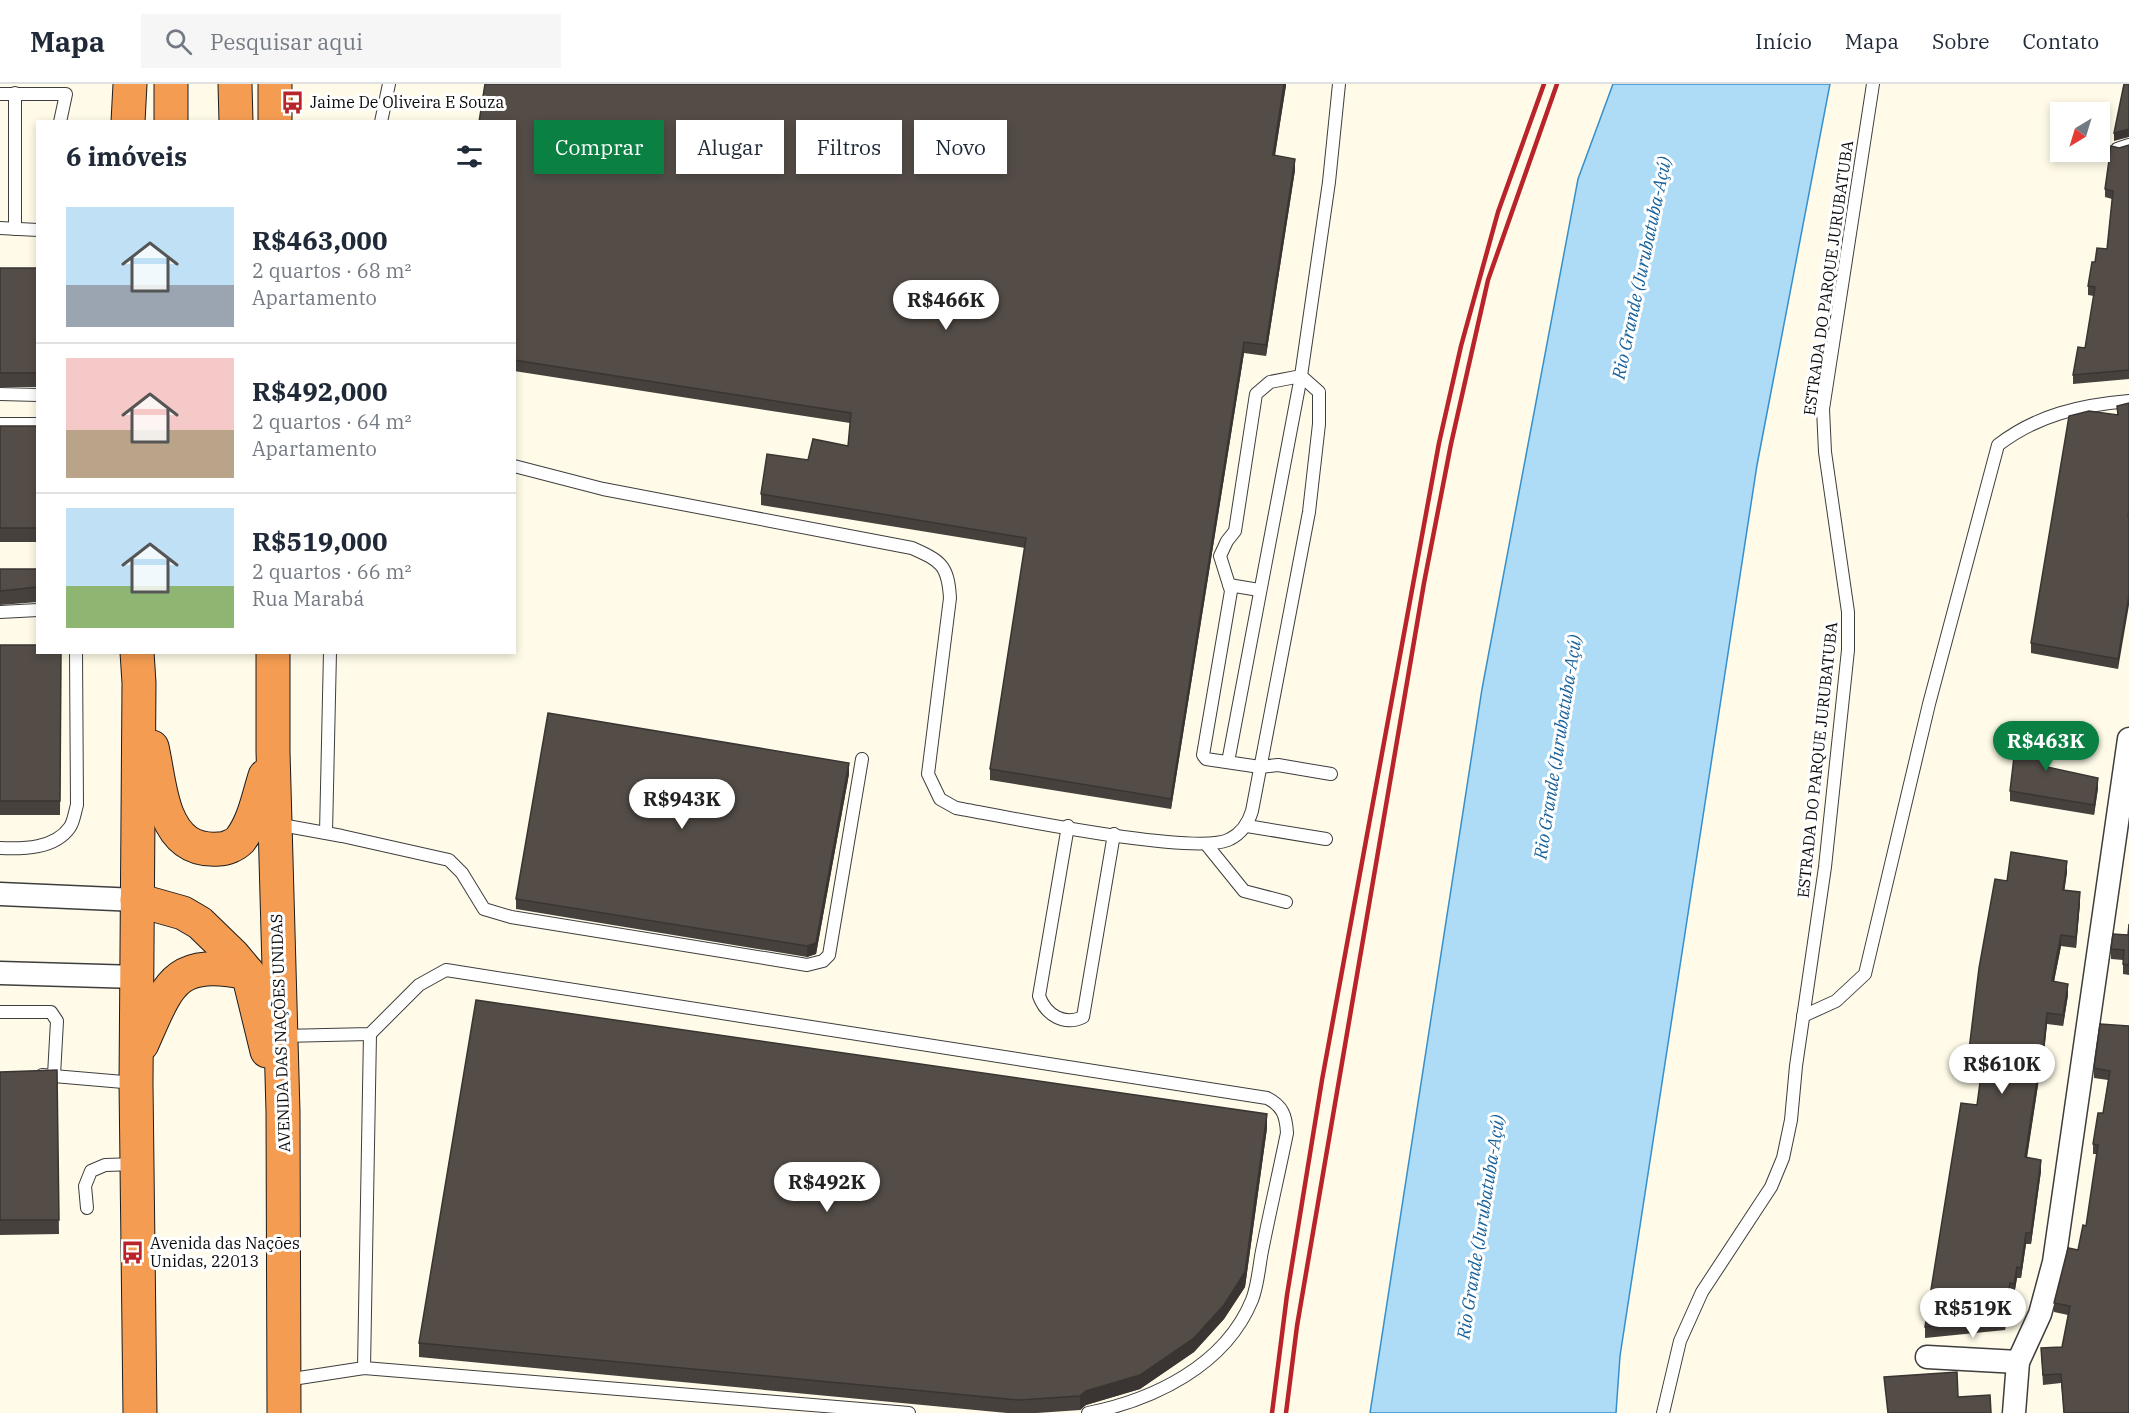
<!DOCTYPE html>
<html lang="pt">
<head>
<meta charset="utf-8">
<style>
	:root { --surface:#fff; --page:#f6f6f7; --text:#1f2937; --muted:#747a83; --line:#e0e1e3; --accent:#0b8043 }
	body { margin:0; font-family:"IBM Plex Serif",serif; background:var(--page); color:var(--text); height:100vh; display:flex; flex-direction:column; font-size:22px; white-space:nowrap }
	* { box-sizing:border-box; margin:0 }
	p { font-size:20px; color:var(--muted) }
	.icon { flex:none; width:33px; height:33px; fill:none; stroke:currentColor; stroke-width:2; stroke-linecap:round; stroke-linejoin:round }
	.map { position:relative; flex:1; overflow:hidden }
	.side { position:absolute; left:36px; top:36px; width:480px; height:534px; display:flex; flex-direction:column; background:var(--surface); border-radius:0px; box-shadow:0 3px 9px #0003 }
	.side>* { flex:none }
	.top-card { position:absolute; left:534px; top:36px; width:570px; height:54px; display:flex; gap:12px }
	.needle { width:39px; rotate:218deg }
	.fabs { position:absolute; left:2050px; top:18px; display:grid; gap:12px }
	.fabs a { display:grid; place-items:center; width:60px; height:60px; border-radius:0px; background:var(--surface); box-shadow:0 3px 9px #0003; font-size:30px }
	.price { position:absolute; translate:-50% -51px; padding:0 14px; border-radius:21px; background:#fff; color:#222; font-size:20px; line-height:39px; filter:drop-shadow(0 2px 3px #0008) }
	.price::after { content:''; position:absolute; left:50%; top:36px; width:18px; height:14px; margin-left:-9px; background:inherit; clip-path:polygon(0 0,100% 0,50% 100%) }
	.price.active { background:var(--accent); color:#fff }
	ul { padding:0; list-style:none }
	li { display:flex; align-items:center; gap:18px; height:150px; padding:0 30px }
	li+li { border-top:2px solid var(--line) }
	li span { display:grid; place-items:center; flex:none; width:168px; height:120px; border-radius:0px; color:#555 }
	li>.icon { margin-inline-start:auto }
	span .icon { width:72px; height:72px; fill:#fffc; stroke-width:1 }
	li b { font-size:26px }
	h2 { display:flex; justify-content:space-between; align-items:center; height:72px; padding:0 30px; font-size:26px }
	.tag { padding:0 21px; border-radius:0px; background:var(--surface); box-shadow:0 3px 9px #0003; font-size:21px; line-height:54px }
	.tag.active { background:var(--accent); color:#fff }
	header { display:flex; align-items:center; gap:36px; box-sizing:border-box; height:84px; padding:0 30px; background:var(--surface); border-bottom:2px solid var(--line) }
	header strong { font-size:28px }
	nav { display:flex; gap:33px; margin-inline-start:auto; font-size:21px }
	.search { width:420px; height:54px; background:var(--page); display:flex; align-items:center; gap:15px; box-sizing:border-box; padding:0 21px; border-radius:0px; color:var(--muted); font-size:22px }
	.map>svg:first-child { display:block }
	.water { fill:#aedbf6; stroke:#3590cc; stroke-width:1.5 }
	.lines { fill:none; stroke-linecap:round; stroke-linejoin:round }
	.lane-casing { stroke:#3e3e3e; stroke-width:14 }
	.street-casing { stroke:#3e3e3e; stroke-width:25 }
	.highway-casing { stroke:#1c1c1c; stroke-width:35 }
	.lane { stroke:#fff; stroke-width:12 }
	.street { stroke:#fff; stroke-width:22 }
	.highway { stroke:#f49c52; stroke-width:33 }
	.rail { stroke:#b9242b; stroke-width:4.5 }
	.wall { fill:#47413d }
	.shaded-wall { fill:#3a3532 }
	.building { fill:#534c47; stroke:#3a3532; stroke-width:1.5 }
	.labels { text-anchor:middle; stroke-width:6; stroke-linejoin:round; paint-order:stroke }
	.poi-label { font-size:16px; fill:#0b0b0b; stroke:#fff; text-anchor:start }
	.street-label { font-size:16px; fill:#0b0b0b; stroke:#fff }
	.water-label { font-size:18px; font-style:italic; fill:#16619b; stroke:#fff }
</style>
</head>
<body>
<header>
<strong>Mapa</strong>
<div class="search"><svg class="icon" aria-label="search" viewBox="0 0 24 24"><circle cx="10" cy="10" r="6"/><path d="M15 15l6 6"/></svg>Pesquisar aqui</div>
<nav><a>Início</a><a>Mapa</a><a>Sobre</a><a>Contato</a></nav>
</header>
<div class="map">
<svg width="2129" height="1329" viewBox="0 0 2129 1329">
	<rect width="100%" height="100%" fill="#fffbe8"/>
	<polygon class="water" points="1613,0 1830,0 1757,381 1620,1272 1616,1329 1370,1329 1482,605 1578,95"/>
	<g class="lines">
		<defs>
			<g id="lane">
				<polyline points="15,9 15,145"/>
				<polyline points="0,10 66,10 60,38"/>
				<polyline points="381,38 389,0"/>
				<polyline points="2117,65 2129,61"/>
				<polyline points="0,144 38,146"/>
				<polyline points="0,310 38,311"/>
				<polyline points="0,340 38,340"/>
				<path d="M514,382L603,405L912,464C941,477 948,481 950,514L928,690L940,715L956,724C1002,732 1198,773 1230,755C1242,749 1248,740 1252,727L1309,428L1319,340V308L1301,292L1329,98L1339,0"/>
				<polyline points="1229,501 1259,506"/>
				<polyline points="0,528 38,526"/>
				<polyline points="1228,678 1301,292 1270,298 1256,310 1235,447 1227,457 1220,472 1231,507 1203,671 1206,675 1260,683 1278,681 1331,690"/>
				<polyline points="276,740 342,752 449,776 462,789 484,825 511,833 807,881 823,877 829,871 862,675"/>
				<path d="M1068,742L1039,912C1046,931 1064,942 1083,933L1114,750"/>
				<polyline points="1247,742 1326,755"/>
				<polyline points="326,749 330,568"/>
				<polyline points="1206,760 1244,807 1286,818"/>
				<path d="M0,764C23,765 55,765 70,743C74,737 75,727 77,721L76,568"/>
				<polyline points="0,928 51,928 57,937 54,991"/>
				<path d="M1803,932L1836,917L1865,890L1929,620L1998,361C2037,331 2081,321 2129,317"/>
				<path d="M282,952L370,950L419,901L446,886L1267,1014C1283,1022 1286,1032 1287,1049C1279,1088 1270,1127 1262,1167C1259,1182 1258,1201 1252,1216C1225,1282 1153,1316 1088,1329"/>
				<polyline points="42,991 135,999"/>
				<polyline points="87,1124 85,1102 91,1087 105,1081 136,1080"/>
				<polyline points="364,1284 370,950"/>
				<polyline points="286,1296 364,1284 909,1329"/>
				<polyline points="1663,1329 1680,1257 1702,1208 1771,1103 1783,1074 1791,1036 1796,982 1825,783 1848,566 1848,528 1825,368 1823,325 1873,0"/>
			</g>
			<g id="street">
				<polyline points="0,810 137,816"/>
				<polyline points="0,889 137,893"/>
				<polyline points="1927,1273 2018,1278"/>
				<polyline points="2014,1329 2018,1278 2040,1230 2054,1178 2129,655"/>
			</g>
			<g id="highway">
				<polyline points="235,0 236,38"/>
				<polyline points="275,0 275,38"/>
				<polyline points="128,38 130,0"/>
				<polyline points="171,38 171,0"/>
				<polyline points="137,568 139,599 136,999 140,1329"/>
				<polyline points="273,568 273,667 283,1028 284,1329"/>
				<path d="M152,663C157,685 159,710 167,730C177,755 193,767 219,765C226,765 235,761 240,756C254,738 258,714 265,692"/>
				<polyline points="137,816 183,829 200,839 233,871 248,889 267,967"/>
				<path d="M142,960C169,899 174,874 248,889"/>
			</g>
		</defs>
		<use href="#lane" class="lane-casing"/>
		<use href="#street" class="street-casing"/>
		<use href="#highway" class="highway-casing"/>
		<use href="#lane" class="lane"/>
		<use href="#street" class="street"/>
		<use href="#highway" class="highway"/>
		<g class="rail">
			<polyline points="1272,1329 1287,1211 1322,996 1439,359 1461,262 1498,128 1544,0"/>
			<polyline points="1286,1329 1297,1242 1424,499 1451,360 1488,196 1557,0"/>
		</g>
	</g>
	<g class="wall">
		<polygon points="1286,0 1275,72 1295,86 1266,272 1244,269 1171,725 990,696 990,685 1025,464 761,421 761,410 808,376 848,362 850,339 514,287 514,38"/>
		<polygon points="2129,61 2129,295 2073,300 2073,291 2085,264 2094,212 2088,211 2088,202 2095,178 2107,165 2112,115 2105,113 2105,105 2119,64"/>
		<rect x="0" y="184" width="38" height="119"/>
		<polygon points="2129,319 2118,585 2031,569 2031,559 2117,331 2117,322"/>
		<rect x="0" y="342" width="38" height="116"/>
		<polygon points="0,485 38,485 38,518 0,521"/>
		<polygon points="0,561 61,568 60,731 0,731"/>
		<polygon points="2051,662 2048,683 2098,704 2094,731 2010,717 2010,707"/>
		<polygon points="849,690 816,870 807,873 516,825 516,815"/>
		<polygon points="2067,788 2064,806 2080,819 2076,864 2061,862 2054,897 2068,911 2063,942 2047,940 2042,988 2040,988 2027,1074 2041,1087 2031,1160 2026,1160 2021,1194 2017,1194 2014,1211 2010,1210 2005,1246 1925,1254 1925,1243 1977,1021 1982,987 1968,984 1968,974 2007,797"/>
		<polygon points="2129,840 2129,891 2123,890 2123,876 2111,875 2111,865 2128,851"/>
		<polygon points="2129,942 2129,1329 2064,1329 2061,1299 2043,1301 2041,1264 2062,1263 2068,1231 2054,1228 2054,1219 2078,1166 2086,1142 2097,1070 2093,1070 2093,1060 2103,1029 2108,996 2094,994 2094,984"/>
		<polygon points="57,986 59,1150 0,1151 0,988"/>
		<polygon points="1267,1044 1245,1203 1224,1235 1194,1268 1140,1305 1086,1321 1080,1326 1037,1329 1007,1329 419,1273 419,1259"/>
	</g>
	<g class="shaded-wall">
		<polygon points="1284,0 1286,0 1286,2 1273,82 1273,71"/>
		<polygon points="2129,45 2129,53 2114,57 2114,49"/>
		<polygon points="1295,75 1295,86 1266,272 1266,261"/>
		<polygon points="1244,258 1244,269 1171,725 1171,715"/>
		<polygon points="2129,512 2129,521 2118,585 2118,575"/>
		<polygon points="2051,652 2051,662 2047,693 2047,683"/>
		<polygon points="849,679 849,690 816,870 807,873 807,862"/>
		<polygon points="2098,694 2098,704 2094,731 2094,721"/>
		<polygon points="2067,777 2067,788 2063,817 2063,806"/>
		<polygon points="2080,808 2080,819 2076,864 2076,853"/>
		<polygon points="2061,851 2061,862 2052,908 2052,897"/>
		<polygon points="2068,900 2068,911 2063,942 2063,931"/>
		<polygon points="2047,929 2047,940 2042,988 2042,977"/>
		<polygon points="2040,977 2040,988 2025,1084 2025,1073"/>
		<polygon points="1267,1030 1267,1044 1245,1203 1224,1235 1194,1268 1140,1305 1086,1321 1080,1326 1080,1312 1086,1307"/>
		<polygon points="2041,1076 2041,1087 2031,1160 2031,1149"/>
		<polygon points="2026,1149 2026,1160 2021,1194 2021,1184"/>
		<polygon points="2017,1183 2017,1194 2014,1211 2014,1200"/>
		<polygon points="2010,1199 2010,1210 2005,1246 2005,1235"/>
	</g>
	<g class="building">
		<polygon points="485,0 1284,0 1273,71 1295,75 1266,261 1244,258 1171,715 990,685 1026,454 761,410 767,370 808,376 813,355 848,362 851,329 514,276 514,38 479,38"/>
		<polygon points="2124,0 2129,0 2129,45 2114,49"/>
		<polygon points="2129,61 2129,286 2073,291 2078,263 2085,264 2095,203 2088,202 2092,178 2095,178 2097,164 2107,165 2113,107 2105,105 2111,62 2119,64"/>
		<rect x="0" y="184" width="38" height="105"/>
		<polygon points="2129,319 2129,427 2128,432 2129,433 2129,512 2118,575 2031,559 2069,332 2089,327 2118,331 2117,322"/>
		<rect x="0" y="342" width="38" height="102"/>
		<polygon points="0,485 38,485 38,503 0,507"/>
		<polygon points="0,561 38,561 38,568 61,568 60,717 0,717"/>
		<polygon points="548,629 849,679 816,859 807,862 516,815"/>
		<polygon points="2018,639 2051,652 2047,683 2098,694 2094,721 2010,707"/>
		<polygon points="2011,768 2067,777 2063,806 2080,808 2076,853 2061,851 2052,897 2068,900 2063,931 2047,929 2042,977 2040,977 2025,1073 2041,1076 2031,1149 2026,1149 2021,1184 2017,1183 2014,1200 2010,1199 2005,1235 1925,1243 1961,1019 1977,1021 1983,976 1968,974 1979,884 1995,795 2007,797"/>
		<polygon points="2129,840 2129,881 2123,880 2124,866 2111,865 2113,850 2128,851"/>
		<polygon points="476,916 1267,1030 1245,1188 1224,1221 1194,1254 1140,1291 1086,1307 1080,1312 1019,1316 419,1259"/>
		<polygon points="2100,940 2129,942 2129,1329 2064,1329 2061,1290 2043,1291 2041,1264 2062,1263 2070,1222 2054,1219 2068,1164 2078,1166 2083,1141 2086,1142 2098,1061 2093,1060 2098,1029 2103,1029 2110,987 2094,984"/>
		<polygon points="57,986 59,1136 0,1136 0,988"/>
		<polygon points="1957,1288 1958,1313 1990,1311 1991,1329 1888,1329 1884,1293"/>
	</g>
	<defs>
		<symbol id="bus-bare" viewBox="-9 -9 18 18"><path d="M-5-6H5V4H4V6H2V4H-2V6H-4V4H-5ZM-3.5-4V0h7V-4ZM-3.5 1.2v1.5H-2V1.2ZM2 1.2v1.5H3.5V1.2Z" fill="#b9242b" stroke="#fff" stroke-width="2.5" paint-order="stroke"/></symbol>
	</defs>
	<g fill-rule="evenodd">
		<use href="#bus-bare" x="276" y="2" width="33" height="33"/>
		<use href="#bus-bare" x="116" y="1152" width="33" height="33"/>
	</g>
	<g class="labels">
		<g class="poi-label">
			<text x="310" y="24">Jaime De Oliveira E Souza</text>
			<text x="150" y="1165">Avenida das Nações<tspan x="150" dy="18">Unidas, 22013</tspan></text>
		</g>
		<g class="street-label">
			<text transform="translate(1828 194) rotate(-82)" y="6">ESTRADA DO PARQUE JURUBATUBA</text>
			<text transform="translate(1817 676) rotate(-84)" y="6">ESTRADA DO PARQUE JURUBATUBA</text>
			<text transform="translate(280 949) rotate(-92)" y="6">AVENIDA DAS NAÇÕES UNIDAS</text>
		</g>
		<g class="water-label">
			<text transform="translate(1642 184) rotate(-78)" y="6">Rio Grande (Jurubatuba-Açú)</text>
			<text transform="translate(1558 663) rotate(-81)" y="6">Rio Grande (Jurubatuba-Açú)</text>
			<text transform="translate(1481 1143) rotate(-81)" y="6">Rio Grande (Jurubatuba-Açú)</text>
		</g>
	</g>
</svg>
<div class="fabs">
<a><svg class="needle" viewBox="-14 -14 28 28"><path d="M0-13l5 13h-10z" fill="#e53935"/><path d="M0 13l5-13h-10z" fill="#747a83"/></svg></a>
</div>
<b class="price" style="left:946px;top:247px">R$466K</b>
<b class="price active" style="left:2046px;top:688px">R$463K</b>
<b class="price" style="left:682px;top:746px">R$943K</b>
<b class="price" style="left:2002px;top:1011px">R$610K</b>
<b class="price" style="left:827px;top:1129px">R$492K</b>
<b class="price" style="left:1973px;top:1255px">R$519K</b>
<div class="top-card">
<a class="tag active">Comprar</a>
<a class="tag">Alugar</a>
<a class="tag">Filtros</a>
<a class="tag">Novo</a>
</div>
<section class="side">
<h2>6 imóveis<svg class="icon" aria-label="filters" viewBox="0 0 24 24"><path d="M4 7h16M4 17h16"/><circle cx="9" cy="7" r="2"/><circle cx="15" cy="17" r="2"/></svg></h2>
<ul>
<li><span style="background:linear-gradient(#bfe0f5 65%,#9aa5b1 0)"><svg class="icon" aria-label="home" viewBox="0 0 24 24"><path d="M3 11l9-7 9 7M6 9v11h12V9"/></svg></span><div><b>R$463,000</b><p>2 quartos · 68 m²</p><p>Apartamento</p></div></li>
<li><span style="background:linear-gradient(#f6c9c9 60%,#b9a48a 0)"><svg class="icon" aria-label="home" viewBox="0 0 24 24"><path d="M3 11l9-7 9 7M6 9v11h12V9"/></svg></span><div><b>R$492,000</b><p>2 quartos · 64 m²</p><p>Apartamento</p></div></li>
<li><span style="background:linear-gradient(#bfe0f5 65%,#8fb573 0)"><svg class="icon" aria-label="home" viewBox="0 0 24 24"><path d="M3 11l9-7 9 7M6 9v11h12V9"/></svg></span><div><b>R$519,000</b><p>2 quartos · 66 m²</p><p>Rua Marabá</p></div></li>
</ul>
</section>
</div>
</body>
</html>
